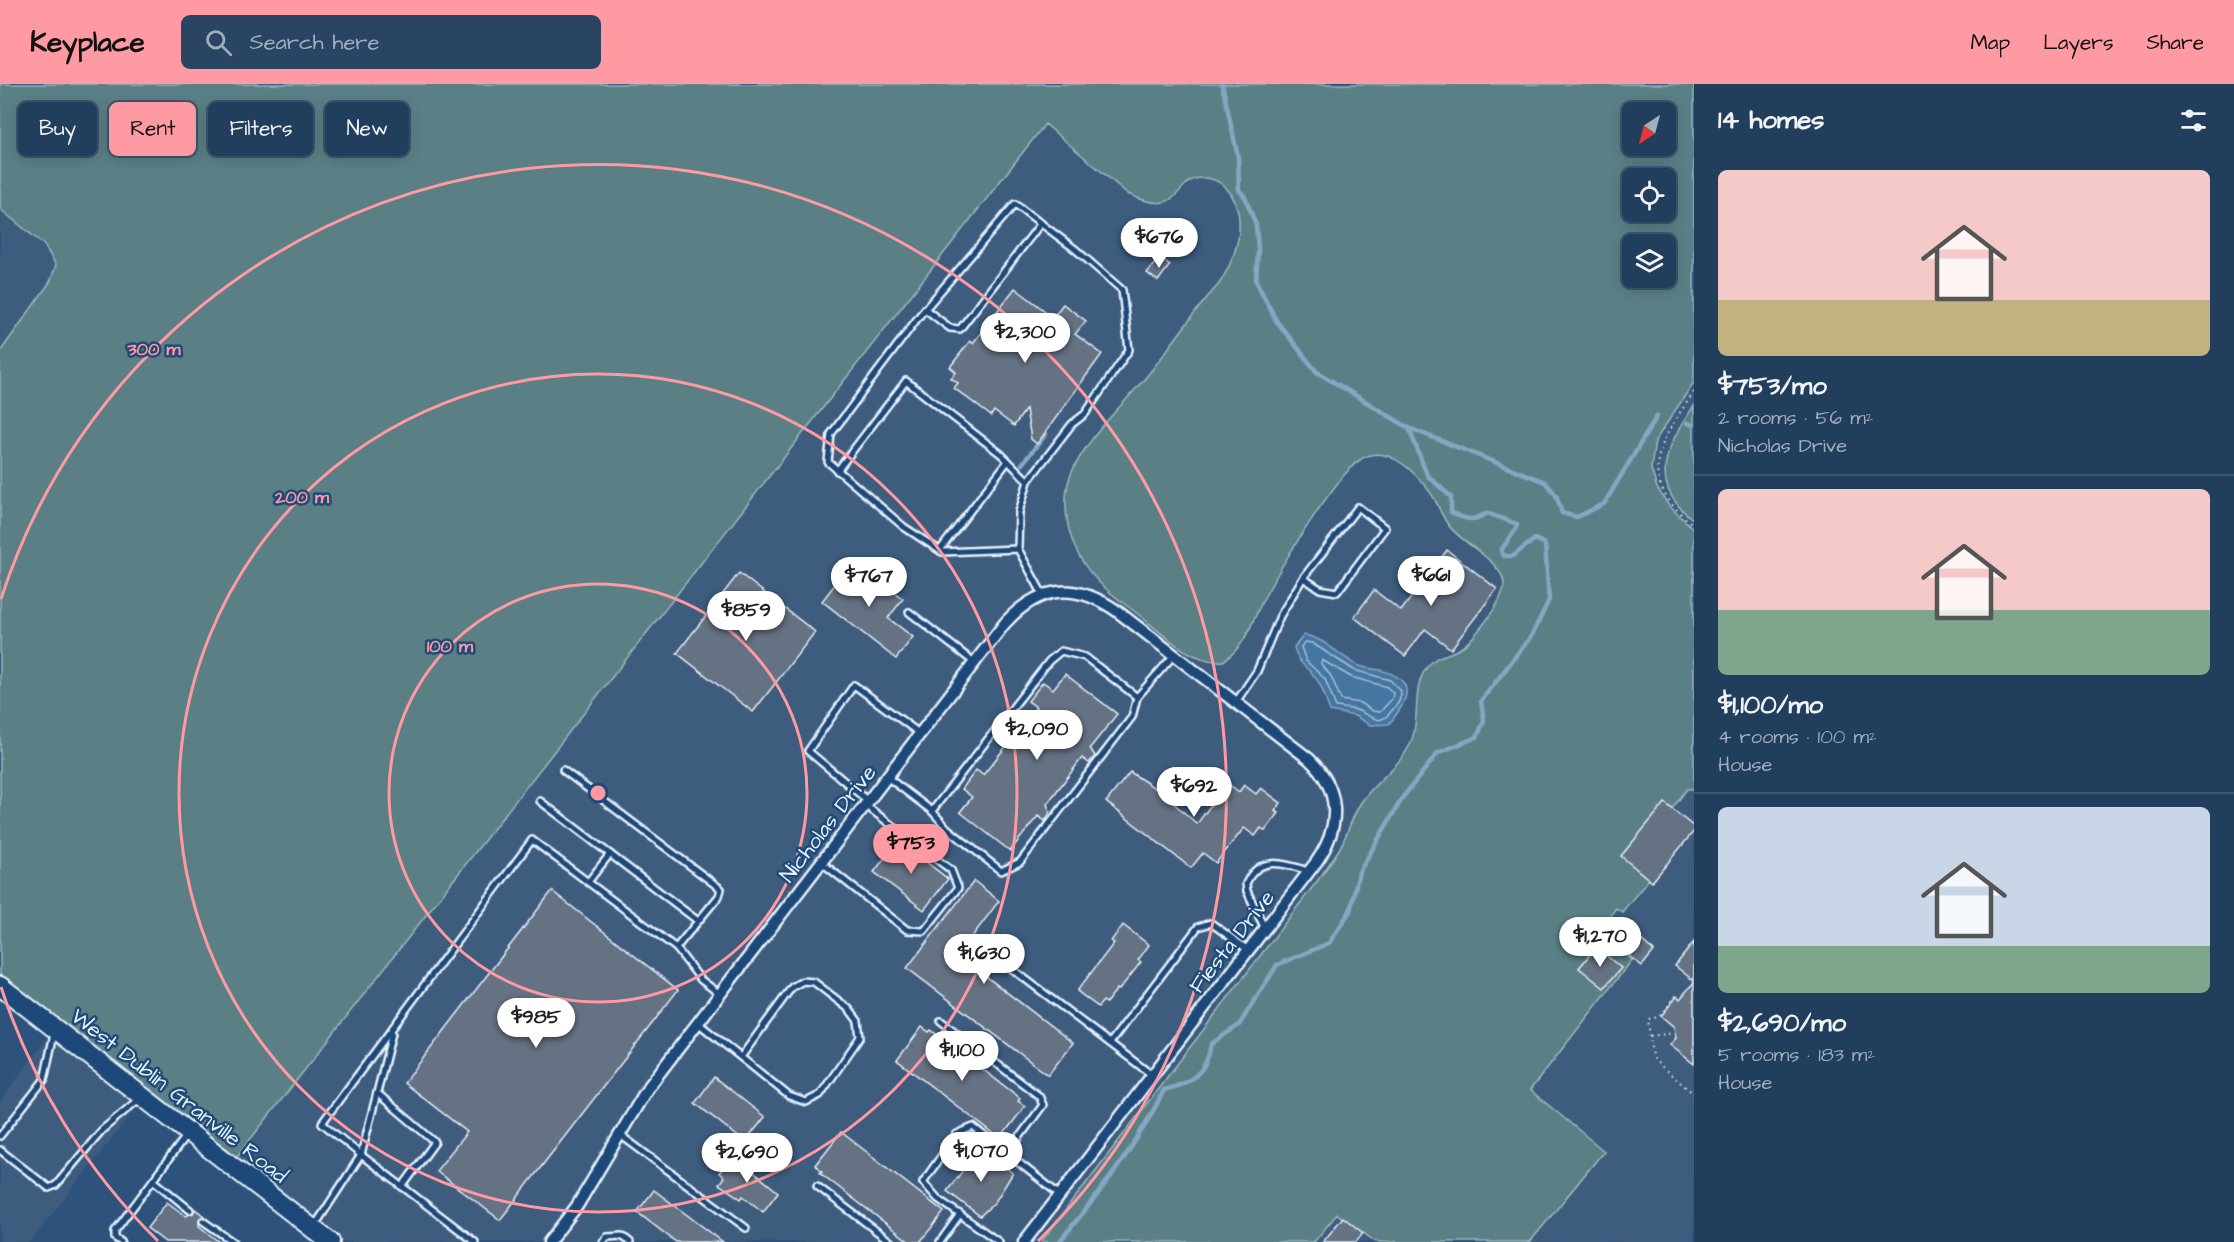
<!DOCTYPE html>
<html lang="en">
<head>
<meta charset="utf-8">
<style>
	:root { --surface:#223e5d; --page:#2a4563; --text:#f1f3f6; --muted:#a2aebc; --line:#3f5772; --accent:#ff9aa2 }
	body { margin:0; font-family:"Architects Daughter",sans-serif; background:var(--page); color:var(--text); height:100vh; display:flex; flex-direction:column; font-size:22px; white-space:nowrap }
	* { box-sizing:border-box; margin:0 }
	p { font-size:20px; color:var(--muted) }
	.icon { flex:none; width:33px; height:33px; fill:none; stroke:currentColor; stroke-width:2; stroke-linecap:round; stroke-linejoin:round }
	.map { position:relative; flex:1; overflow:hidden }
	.panel { display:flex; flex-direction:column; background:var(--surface); width:540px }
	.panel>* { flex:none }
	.banner { position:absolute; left:18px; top:18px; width:570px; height:54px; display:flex; gap:12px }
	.needle { width:39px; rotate:216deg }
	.fabs { position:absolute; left:1622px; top:18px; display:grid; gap:12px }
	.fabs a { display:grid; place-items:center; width:54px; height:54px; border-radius:9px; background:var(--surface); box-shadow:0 3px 15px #0003,0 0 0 2px var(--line); font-size:30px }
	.price { position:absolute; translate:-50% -51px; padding:0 14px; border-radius:21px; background:#fff; color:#222; font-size:20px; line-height:39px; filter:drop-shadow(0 2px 3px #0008) }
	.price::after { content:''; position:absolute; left:50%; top:36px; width:18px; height:14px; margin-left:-9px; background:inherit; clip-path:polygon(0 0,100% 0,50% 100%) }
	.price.selected { background:var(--accent); color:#111 }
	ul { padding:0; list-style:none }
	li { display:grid; align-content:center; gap:12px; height:318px; padding:0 24px }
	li+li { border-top:2px solid var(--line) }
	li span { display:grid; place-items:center; height:186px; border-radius:9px; color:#555 }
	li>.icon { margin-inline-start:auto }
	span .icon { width:108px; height:108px; fill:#fffc; stroke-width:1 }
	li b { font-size:26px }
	h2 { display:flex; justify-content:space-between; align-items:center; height:72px; padding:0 24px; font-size:26px }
	.tag { padding:0 21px; border-radius:9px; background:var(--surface); box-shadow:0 3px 15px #0003,0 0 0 2px var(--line); font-size:21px; line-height:54px }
	.tag.selected { background:var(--accent); color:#111 }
	header { display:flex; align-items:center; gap:36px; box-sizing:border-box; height:84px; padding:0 30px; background:var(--accent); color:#111 }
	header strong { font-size:28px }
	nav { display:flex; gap:33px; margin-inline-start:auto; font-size:21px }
	.search { width:420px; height:54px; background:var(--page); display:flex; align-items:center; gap:15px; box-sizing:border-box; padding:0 21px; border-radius:9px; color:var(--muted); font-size:22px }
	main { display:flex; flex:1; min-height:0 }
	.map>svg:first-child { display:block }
	.built { fill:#3e5c7e }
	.green { fill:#5a8086; stroke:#a1b8bf; stroke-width:1.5; fill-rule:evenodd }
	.water { fill:#4476a1; stroke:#86a7c4; stroke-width:1.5 }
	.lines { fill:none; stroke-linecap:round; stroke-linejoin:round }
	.shore { stroke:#a6c0d5; stroke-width:1.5 }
	.stream { stroke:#86a7c4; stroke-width:4.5 }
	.building { fill:#657284; stroke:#e8f1f8; stroke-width:1.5 }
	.service-casing { stroke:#e8f1f8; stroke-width:10 }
	.minor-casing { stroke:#e8f1f8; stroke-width:15 }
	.primary-casing { stroke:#e8f1f8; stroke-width:22 }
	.path { stroke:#e8f1f8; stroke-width:2; stroke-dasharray:1.5 4.5; stroke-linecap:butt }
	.service { stroke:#1f4a7a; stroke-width:5 }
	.minor { stroke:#1f4a7a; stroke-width:10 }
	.primary { stroke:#1f4a7a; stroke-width:18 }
	.ring { fill:none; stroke:#ff9aa2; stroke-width:3 }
	.labels { text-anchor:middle; stroke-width:5; stroke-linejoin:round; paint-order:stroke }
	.street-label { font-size:22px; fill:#e8f1f8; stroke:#1f4a7a }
	.centre { fill:#ff9aa2; stroke:#1f4a7a; stroke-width:3 }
	.ring-label { font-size:18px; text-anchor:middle; font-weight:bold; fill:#ff9aa2; stroke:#1f4a7a; stroke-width:5; stroke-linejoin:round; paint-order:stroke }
</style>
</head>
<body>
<header>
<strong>Keyplace</strong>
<div class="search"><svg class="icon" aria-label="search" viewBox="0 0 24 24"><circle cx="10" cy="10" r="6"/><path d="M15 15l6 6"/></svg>Search here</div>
<nav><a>Map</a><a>Layers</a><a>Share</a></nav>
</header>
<main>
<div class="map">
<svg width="1694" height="1158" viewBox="0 0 1694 1158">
	<rect width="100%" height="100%" fill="#2d527c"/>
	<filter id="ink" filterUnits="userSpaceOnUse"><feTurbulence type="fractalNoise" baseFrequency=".0167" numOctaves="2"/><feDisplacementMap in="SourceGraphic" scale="12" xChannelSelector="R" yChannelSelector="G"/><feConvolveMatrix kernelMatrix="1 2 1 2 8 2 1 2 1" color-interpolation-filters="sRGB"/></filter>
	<g filter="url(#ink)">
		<g class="built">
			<polygon points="1045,40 1090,80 1128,110 1140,115 1179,110 1194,95 1206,93 1219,97 1228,105 1237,120 1240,140 1229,184 1219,200 1145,295 1118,324 1070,391 1066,407 1068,442 1104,504 1199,575 1246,553 1275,494 1332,408 1360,375 1379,370 1392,374 1422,397 1434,413 1447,440 1496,484 1502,493 1504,502 1496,523 1475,550 1456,567 1445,569 1418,602 1418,629 1412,656 1406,668 1360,720 1341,761 1321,792 1041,1158 327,1158 144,1014 30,1158 0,1158 0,1017 60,938 235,1075"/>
			<polygon points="0,125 44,161 56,181 50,198 0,268"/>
			<polygon points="1694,298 1694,1158 1397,1158 1612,421"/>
			<polygon points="1337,1130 1343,1133 1376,1158 1314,1158"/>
		</g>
		<g class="green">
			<path d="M0,0H1694V298L1655,357L1651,385L1657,404L1669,422L1694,445V705H1687L1672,725L1622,772L1649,795L1622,828L1616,824L1607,836L1612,840L1603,852L1632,876L1530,1006L1604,1067L1530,1158H1376L1337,1130L1314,1158H1041L1321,792C1328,782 1335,772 1341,762C1348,748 1352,733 1360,720C1374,697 1401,683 1411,658C1421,634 1411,604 1427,583C1436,571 1445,572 1457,566C1472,559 1503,518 1504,501C1504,477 1459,459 1447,439C1440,429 1437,417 1430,408C1416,389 1388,360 1363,374C1338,387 1279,486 1264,514C1252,537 1246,563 1223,577C1190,580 1159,546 1134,527C1100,503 1073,478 1067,435C1065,420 1065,404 1071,390C1087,353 1121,323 1146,293C1171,263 1192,229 1219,200C1236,174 1248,138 1231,110C1225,101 1215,94 1204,94C1173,92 1185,137 1128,110L1045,40L235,1075L0,892V268L50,198L56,181L44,161L0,125ZM1632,28H1665V62H1632ZM1632,94H1665V128H1632ZM1632,160H1665V194H1632Z"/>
			<path d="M1694,322V436C1646,401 1666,362 1694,322Z"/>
		</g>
		<path class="water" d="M1304,551C1325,554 1339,572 1357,581C1364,584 1372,585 1380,586C1419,596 1408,617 1389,640L1370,641L1355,632L1330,627C1326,618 1324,607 1319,599C1311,584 1297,581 1294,563Z"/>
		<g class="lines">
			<g class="shore">
				<path d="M1305,558L1312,559L1354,586L1390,596L1401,607C1401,615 1399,619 1394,624C1380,643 1376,635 1359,627C1352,624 1343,624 1336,623L1325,595L1306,577L1301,563Z"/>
				<polygon points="1322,576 1351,593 1387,603 1393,609 1392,615 1380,628 1373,627 1360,619 1341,616 1331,592 1321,580"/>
			</g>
			<g class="stream">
				<polyline points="1222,0 1238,73 1239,106 1245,113 1256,141 1258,166 1256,197 1277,238 1317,288 1409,344 1545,398 1556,411 1562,429 1577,433 1604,420 1657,332"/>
				<polyline points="1687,339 1694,341"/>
				<polyline points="1022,380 1046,350"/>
				<path d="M1059,1158C1099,1110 1136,1063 1164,1006C1191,999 1207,989 1211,960L1239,941L1277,881L1329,859L1350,827L1359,788L1403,713L1438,669L1477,653L1484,637L1481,617L1532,551L1549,516L1545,460L1535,455L1513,472H1504L1501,467C1506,457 1515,451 1517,440L1487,429C1473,438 1465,436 1451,428V413L1427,391L1409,344"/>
			</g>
		</g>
		<g class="building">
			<polygon points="1160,173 1170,181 1158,197 1147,189"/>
			<polygon points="1015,204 1053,233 1063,220 1086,237 1075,250 1102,270 1037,360 1031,355 1026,325 1014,342 994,327 991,332 954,304 958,299 951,294 956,288 950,283 970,257 973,259"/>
			<polygon points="1447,466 1497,505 1451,565 1425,545 1405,572 1354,533 1374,506 1401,527"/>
			<polygon points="853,477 903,515 888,534 913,553 896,575 822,517"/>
			<polygon points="739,489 815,548 753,628 677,569"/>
			<polygon points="1065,590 1117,630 1090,664 1095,672 1089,679 1082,674 1047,720 1050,729 1045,737 1038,732 1010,767 960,728 972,713 962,705 976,686 983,691 1016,650 1036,623 1028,617 1043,598 1053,605"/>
			<polygon points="1130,688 1161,708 1197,740 1227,699 1239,708 1244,701 1256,710 1261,704 1281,719 1275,727 1279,729 1265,747 1261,744 1255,752 1244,744 1216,779 1203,769 1191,784 1106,718"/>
			<polygon points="1665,719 1694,743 1694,747 1652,798 1621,772"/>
			<polygon points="898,756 948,795 924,826 874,788"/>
			<polygon points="974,797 999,817 958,871 1073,959 1048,991 907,884"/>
			<polygon points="552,807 678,906 500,1136 436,1087 467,1048 404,999"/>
			<polygon points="1123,841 1149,861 1138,876 1141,878 1119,906 1117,905 1106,919 1103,917 1098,923 1077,907 1114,859 1111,857"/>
			<polygon points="1641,856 1654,867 1642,882 1629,872"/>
			<polygon points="1694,858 1694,897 1675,882"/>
			<polygon points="1596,863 1621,884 1604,904 1579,884"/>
			<polygon points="1694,898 1694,980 1670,961 1676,954 1674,943 1661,932 1677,912 1680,915"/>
			<polygon points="922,943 929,948 931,946 1020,1014 1018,1017 1025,1022 1000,1055 897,976"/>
			<polygon points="714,993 765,1033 745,1058 695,1019"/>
			<polygon points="841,1048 944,1128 920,1158 910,1158 820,1089 822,1087 815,1081"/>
			<polygon points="980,1064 1013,1089 995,1118 980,1132 947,1107"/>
			<polygon points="733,1071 778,1108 763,1128 743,1112 741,1115 719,1100 724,1093 719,1089"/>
			<polygon points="654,1106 723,1158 676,1158 637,1128"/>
			<polygon points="167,1118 186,1132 193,1129 195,1125 204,1132 199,1135 199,1142 219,1158 165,1158 147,1144"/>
			<polygon points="1343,1133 1363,1149 1356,1158 1323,1158"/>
		</g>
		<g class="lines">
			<defs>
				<g id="service">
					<polyline points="925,225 950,244 960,245 1041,139"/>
					<polyline points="837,387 906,297 1001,370 1028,397"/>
					<polyline points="1018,465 942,468 904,443 828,378 831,350 920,231 1015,120 1075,165 1122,206 1129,266 1085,330 1072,340 1028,397 1019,428 1018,465 1043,511"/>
					<polyline points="940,466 1008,377"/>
					<polyline points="909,528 975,579"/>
					<polyline points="1236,618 1257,587 1280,532 1303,494 1358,423 1385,444 1337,508 1320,505 1303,494"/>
					<polyline points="563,686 721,805 719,812 676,864"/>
					<polyline points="887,693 932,727 1049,577 1061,567 1085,573 1137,613 1174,571"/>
					<polyline points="540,717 698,837"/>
					<polyline points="868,717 808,667 854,601 919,649"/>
					<polyline points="932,727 947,744 1001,787 1020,778 1132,633 1137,613"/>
					<polyline points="821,778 907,846 924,847 958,804 951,786 865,721"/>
					<polyline points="588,798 610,770"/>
					<path d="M1265,845L1247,807L1246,800C1258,771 1284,779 1308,787"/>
					<polyline points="991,869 1152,991"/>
					<polyline points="941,937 1039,1012 1043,1021 1007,1070"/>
					<polyline points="698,939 789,1012 806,1018 820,1011 860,953 858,937 849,925 814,898 803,897 792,903 741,973"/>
					<polyline points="1110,959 1198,843 1211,839 1248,866"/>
					<polyline points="377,1009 392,949"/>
					<polyline points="619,1050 746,1144"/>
					<polyline points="0,1052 44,996 54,950"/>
					<polyline points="0,1066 49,1104 56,1101 102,1046 139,1015"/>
					<polyline points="153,1096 190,1126"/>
					<polyline points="817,1102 891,1158"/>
					<polyline points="402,1103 435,1058 377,1009 361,1071 322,1039 532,756 676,864 701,896 720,910"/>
					<polyline points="203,1137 233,1158"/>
					<polyline points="314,1143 361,1071 475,1158"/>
					<polyline points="121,1158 115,1154 115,1147 186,1052"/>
					<polyline points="603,1158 607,1153 622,1152 630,1158"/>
					<polyline points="940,1158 960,1130"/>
					<polyline points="999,1158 938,1115 923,1098 957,1050 973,1043 1060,1111"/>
				</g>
				<path id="minor" d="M549,1158L577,1122L647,1005L1005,539C1040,501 1075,498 1117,527L1309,675C1341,705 1341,742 1317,777L1024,1158"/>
				<polyline id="primary" points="0,902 330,1158"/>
			</defs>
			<use href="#service" class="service-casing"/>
			<use href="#minor" class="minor-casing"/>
			<use href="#primary" class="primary-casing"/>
			<g class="path">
				<path d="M1694,308C1659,359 1633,394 1694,441"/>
				<polyline points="1676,912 1659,933 1648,935 1652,972 1654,976 1694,1010"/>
				<polyline points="1650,952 1675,949"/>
			</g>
			<use href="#service" class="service"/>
			<use href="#minor" class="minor"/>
			<use href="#primary" class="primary"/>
		</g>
	</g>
	<g class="ring">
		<circle cx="598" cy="709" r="209"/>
		<circle cx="598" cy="709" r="419"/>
		<path d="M158 1157A628 628 0 0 1 1 903M1 515A628 628 0 1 1 1038 1157"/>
	</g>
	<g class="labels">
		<g class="street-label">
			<text transform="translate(827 739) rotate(-52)" y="8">Nicholas Drive</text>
			<text transform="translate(1231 857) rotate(-52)" y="8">Fiesta Drive</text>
			<text transform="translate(180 1011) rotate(38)" y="8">West Dublin Granville Road</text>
		</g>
	</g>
	<circle cx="598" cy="709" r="9" class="centre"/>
	<g class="ring-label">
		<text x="154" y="271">300 m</text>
		<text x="302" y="419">200 m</text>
		<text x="450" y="568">100 m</text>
	</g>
</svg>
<div class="fabs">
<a><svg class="needle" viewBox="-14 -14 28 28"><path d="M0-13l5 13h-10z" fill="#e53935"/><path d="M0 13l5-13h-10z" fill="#a2aebc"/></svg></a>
<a><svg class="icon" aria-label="locate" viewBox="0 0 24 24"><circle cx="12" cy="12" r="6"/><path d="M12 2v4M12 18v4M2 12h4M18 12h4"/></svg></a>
<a><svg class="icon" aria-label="layers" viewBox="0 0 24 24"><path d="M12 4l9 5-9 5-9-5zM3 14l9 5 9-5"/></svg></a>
</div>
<b class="price" style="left:1159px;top:185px">$676</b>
<b class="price" style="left:1025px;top:280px">$2,300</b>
<b class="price" style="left:1431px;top:523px">$661</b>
<b class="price" style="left:869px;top:524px">$767</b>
<b class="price" style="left:746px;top:558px">$859</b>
<b class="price" style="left:1037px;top:677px">$2,090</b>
<b class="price" style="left:1194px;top:734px">$692</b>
<b class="price selected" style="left:911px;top:791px">$753</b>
<b class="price" style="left:1600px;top:884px">$1,270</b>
<b class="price" style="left:984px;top:901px">$1,630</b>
<b class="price" style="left:536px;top:965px">$985</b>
<b class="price" style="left:962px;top:998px">$1,100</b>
<b class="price" style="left:981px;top:1099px">$1,070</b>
<b class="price" style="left:747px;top:1100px">$2,690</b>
<div class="banner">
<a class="tag">Buy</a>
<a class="tag selected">Rent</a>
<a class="tag">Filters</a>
<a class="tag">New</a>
</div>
</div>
<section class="panel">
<h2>14 homes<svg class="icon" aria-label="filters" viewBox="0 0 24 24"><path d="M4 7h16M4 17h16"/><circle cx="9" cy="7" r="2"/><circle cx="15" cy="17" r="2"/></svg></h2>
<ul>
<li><span style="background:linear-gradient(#f6c9c9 70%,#c2b280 0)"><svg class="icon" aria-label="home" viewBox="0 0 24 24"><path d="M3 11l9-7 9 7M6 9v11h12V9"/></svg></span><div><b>$753/mo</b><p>2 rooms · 56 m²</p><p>Nicholas Drive</p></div></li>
<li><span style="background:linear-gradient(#f6c9c9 65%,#7fa58c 0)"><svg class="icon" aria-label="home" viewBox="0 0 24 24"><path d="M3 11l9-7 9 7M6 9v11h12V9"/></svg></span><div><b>$1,100/mo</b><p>4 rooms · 100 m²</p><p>House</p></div></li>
<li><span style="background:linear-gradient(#c9d6e8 75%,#7fa58c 0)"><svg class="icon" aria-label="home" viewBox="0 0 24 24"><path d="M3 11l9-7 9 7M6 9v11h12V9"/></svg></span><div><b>$2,690/mo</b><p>5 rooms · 183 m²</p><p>House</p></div></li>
</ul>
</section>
</main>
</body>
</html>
